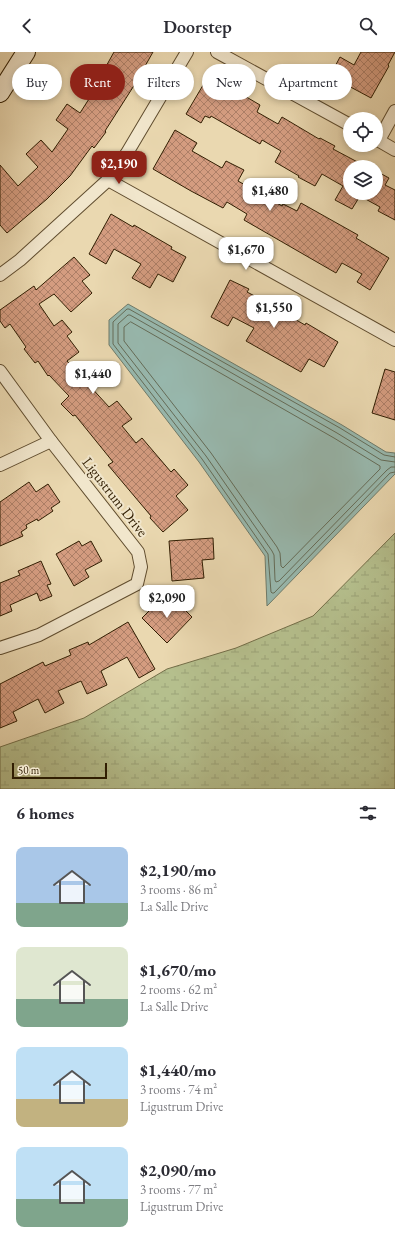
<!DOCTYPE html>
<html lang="en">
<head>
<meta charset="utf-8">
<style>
	:root { --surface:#fff; --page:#f7f7f7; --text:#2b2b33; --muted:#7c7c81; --accent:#8f2418 }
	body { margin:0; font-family:"EB Garamond",serif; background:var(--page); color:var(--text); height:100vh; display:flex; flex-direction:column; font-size:15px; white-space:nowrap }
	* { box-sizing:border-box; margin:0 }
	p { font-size:13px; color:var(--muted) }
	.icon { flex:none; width:22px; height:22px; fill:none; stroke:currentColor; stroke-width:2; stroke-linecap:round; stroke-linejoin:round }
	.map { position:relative; height:737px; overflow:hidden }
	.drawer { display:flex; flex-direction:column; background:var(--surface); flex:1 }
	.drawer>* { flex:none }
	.guide { position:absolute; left:12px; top:12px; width:371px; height:36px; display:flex; gap:8px }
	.buttons { position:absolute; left:343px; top:60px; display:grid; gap:8px }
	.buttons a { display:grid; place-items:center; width:40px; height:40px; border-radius:50%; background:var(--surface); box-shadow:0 2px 6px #0003; font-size:20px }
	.scale { position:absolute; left:12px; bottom:10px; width:95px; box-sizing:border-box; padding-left:4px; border:2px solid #311e02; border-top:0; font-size:11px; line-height:14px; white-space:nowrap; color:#311e02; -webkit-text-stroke:3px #f1e6cc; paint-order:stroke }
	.price { position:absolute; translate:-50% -34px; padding:0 9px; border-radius:8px; background:#fff; color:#222; font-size:13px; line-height:26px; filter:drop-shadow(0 1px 2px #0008) }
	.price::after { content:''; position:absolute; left:50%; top:24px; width:12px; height:9px; margin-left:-6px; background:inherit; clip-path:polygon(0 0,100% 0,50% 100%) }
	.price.on { background:var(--accent); color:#fff }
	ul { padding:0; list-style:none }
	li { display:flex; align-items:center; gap:12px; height:100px; padding:0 16px }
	li span { display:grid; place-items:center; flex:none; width:112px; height:80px; border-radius:8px; color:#555 }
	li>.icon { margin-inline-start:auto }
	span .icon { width:48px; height:48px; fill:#fffc; stroke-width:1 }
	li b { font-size:17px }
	h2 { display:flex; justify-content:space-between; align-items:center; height:48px; padding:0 16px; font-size:17px }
	.chip { padding:0 14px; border-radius:18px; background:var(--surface); box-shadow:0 2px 6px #0003; font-size:14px; line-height:36px }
	.chip.on { background:var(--accent); color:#fff }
	header { display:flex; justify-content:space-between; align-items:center; height:52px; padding:0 16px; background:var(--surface); font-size:18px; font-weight:600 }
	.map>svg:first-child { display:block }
	.wetland { fill:url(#wetland-marsh); stroke:#736e48 }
	.water { fill:#98b9af; stroke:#6f7b6a }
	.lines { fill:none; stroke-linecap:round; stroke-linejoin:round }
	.shore { stroke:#646c58; stroke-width:1 }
	.building { fill:url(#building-cross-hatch); stroke:#311e02 }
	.street-casing { stroke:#5f4c2e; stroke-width:14 }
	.secondary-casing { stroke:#311e02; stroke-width:20 }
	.street { stroke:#f1e6cc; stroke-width:12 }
	.secondary { stroke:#f1e6cc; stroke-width:18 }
	.labels { text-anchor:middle; stroke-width:4; stroke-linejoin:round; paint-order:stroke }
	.street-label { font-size:15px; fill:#311e02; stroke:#f1e6cc }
</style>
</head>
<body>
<header><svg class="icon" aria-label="back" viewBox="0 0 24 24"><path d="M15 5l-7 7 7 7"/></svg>Doorstep<svg class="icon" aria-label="search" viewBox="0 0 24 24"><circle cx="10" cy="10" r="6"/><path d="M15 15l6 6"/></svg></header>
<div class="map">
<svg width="395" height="737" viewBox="0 0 395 737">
	<defs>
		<pattern id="wetland-marsh" width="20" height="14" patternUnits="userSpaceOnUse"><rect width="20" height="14" fill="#b5bf8d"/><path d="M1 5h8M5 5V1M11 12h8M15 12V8" fill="none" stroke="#9ca478"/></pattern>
		<pattern id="building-cross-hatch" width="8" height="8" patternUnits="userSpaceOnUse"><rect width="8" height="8" fill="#d49c80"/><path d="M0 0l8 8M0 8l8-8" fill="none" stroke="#ad7f67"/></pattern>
	</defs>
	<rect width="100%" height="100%" fill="#ead8b0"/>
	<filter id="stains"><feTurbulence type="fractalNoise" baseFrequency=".005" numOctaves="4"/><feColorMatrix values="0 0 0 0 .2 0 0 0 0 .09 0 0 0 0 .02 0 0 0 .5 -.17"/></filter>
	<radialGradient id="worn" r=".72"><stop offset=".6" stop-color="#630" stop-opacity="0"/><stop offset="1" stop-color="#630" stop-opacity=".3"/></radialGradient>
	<polygon class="wetland" points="395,481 395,737 0,737 0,695 84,666 167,617 236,596 313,564"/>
	<polygon class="water" points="128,252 342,373 386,400 395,401 395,422 267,554 265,504 199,410 109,293 109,268"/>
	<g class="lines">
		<g class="shore">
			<polygon points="131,270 334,386 380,414 380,417 283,516 281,514 280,501 277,495 211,401 124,289 124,275 129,271"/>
			<polyline points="395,405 384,403 340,376 129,257 127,257 113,270 113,292 202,407 268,502 271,540 272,541 274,541 390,421 395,420"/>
			<polyline points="395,410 381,408 337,381 130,263 128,263 118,272 118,291 206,404 272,499 274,503 275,528 276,530 279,529 387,418 391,415 395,415"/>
		</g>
	</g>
	<g class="building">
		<polygon points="114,0 153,0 135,32 105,79 106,80 94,96 92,94 70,124 47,147 7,181 0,173 0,113 18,134 38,115 26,102 41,88 52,100 68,77 56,68 67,52 80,61 96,36 85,30 96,13 104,18"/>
		<polygon points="361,0 395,0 388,13 389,14 371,46 330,24 340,5 354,13"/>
		<polygon points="209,23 260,53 257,60 278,72 282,65 319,87 320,86 335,94 333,97 367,115 350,115 350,141 376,141 376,119 389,126 385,133 395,138 395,168 378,159 380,155 360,144 352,157 335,148 343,134 322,122 315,134 298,125 299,124 275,110 281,99 262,88 260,92 211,64 210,66 205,64 201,71 186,62"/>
		<polygon points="175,78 197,91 192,99 222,116 226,109 244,118 238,129 282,154 283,152 297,159 301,151 358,183 356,186 389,206 370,238 357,230 362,222 342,211 336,221 244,168 247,162 227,150 223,156 191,139 153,117"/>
		<polygon points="111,162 133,175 134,173 172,195 171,197 186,205 173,230 158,222 150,236 132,226 141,212 114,197 106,212 89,202"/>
		<polygon points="74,205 90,223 82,229 92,241 71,260 54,242 39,252 54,274 62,268 72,280 67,284 79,300 67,309 109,355 117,349 132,367 122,374 136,391 142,386 171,420 174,417 188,433 176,444 188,458 163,480 150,466 151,464 108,413 113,410 75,363 73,364 61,352 69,344 49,323 48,324 38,309 35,311 24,297 26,295 10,272 5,276 0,269 0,258 34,234 36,238"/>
		<polygon points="230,228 249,237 247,240 268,251 269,249 285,258 284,261 305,273 306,271 338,290 324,315 309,307 301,320 246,289 254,276 233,265 228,274 211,265"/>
		<polygon points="385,317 395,320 395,368 372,361"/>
		<polygon points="29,430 36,440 48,432 60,450 51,456 53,459 38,469 37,467 26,473 27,476 21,480 23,484 0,494 0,450"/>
		<polygon points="213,486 214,507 202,508 204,526 172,529 169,489"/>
		<polygon points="79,489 82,494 91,489 102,509 85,518 89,525 74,534 56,502"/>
		<polygon points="41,509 51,532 47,533 52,544 40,549 37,541 10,553 12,559 0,564 0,531 20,523 18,519"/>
		<polygon points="172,545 192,565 167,591 142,566 155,553 159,557"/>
		<polygon points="128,570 155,617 139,626 127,605 101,619 107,633 87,642 81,629 58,639 64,651 45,661 38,647 13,660 17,669 0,676 0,632 43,610 45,614 71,603 69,598 88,590 89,593"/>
	</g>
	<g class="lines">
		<defs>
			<g id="street">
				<polyline points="217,0 350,73"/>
				<polyline points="376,87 395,98"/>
				<polyline points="379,88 395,59"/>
				<polyline points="108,128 395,288"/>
				<polyline points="0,223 20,208 108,128 127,101 187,0"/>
				<polyline points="0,319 51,389 138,500 141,515 137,532 39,583 0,596"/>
				<polyline points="0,413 51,389"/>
			</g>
			<polyline id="secondary" points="0,41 26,0"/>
		</defs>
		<use href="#street" class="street-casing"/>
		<use href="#secondary" class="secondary-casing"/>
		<use href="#street" class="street"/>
		<use href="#secondary" class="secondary"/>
	</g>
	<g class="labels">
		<g class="street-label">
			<text transform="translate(115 445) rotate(52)" y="5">Ligustrum Drive</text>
		</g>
	</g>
	<rect width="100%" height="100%" filter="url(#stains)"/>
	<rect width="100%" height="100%" fill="url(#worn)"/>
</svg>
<div class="buttons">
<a><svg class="icon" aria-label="locate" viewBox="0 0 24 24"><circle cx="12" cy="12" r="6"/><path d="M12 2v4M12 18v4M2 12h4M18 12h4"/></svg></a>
<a><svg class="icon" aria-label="layers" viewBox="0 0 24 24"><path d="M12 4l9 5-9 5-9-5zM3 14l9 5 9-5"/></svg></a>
</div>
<div class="scale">50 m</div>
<b class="price on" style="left:119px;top:133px">$2,190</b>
<b class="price" style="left:270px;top:160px">$1,480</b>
<b class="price" style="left:246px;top:219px">$1,670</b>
<b class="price" style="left:274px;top:277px">$1,550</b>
<b class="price" style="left:93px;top:343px">$1,440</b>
<b class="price" style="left:167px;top:567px">$2,090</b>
<div class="guide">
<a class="chip">Buy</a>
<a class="chip on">Rent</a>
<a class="chip">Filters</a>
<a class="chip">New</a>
<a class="chip">Apartment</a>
</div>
</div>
<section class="drawer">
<h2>6 homes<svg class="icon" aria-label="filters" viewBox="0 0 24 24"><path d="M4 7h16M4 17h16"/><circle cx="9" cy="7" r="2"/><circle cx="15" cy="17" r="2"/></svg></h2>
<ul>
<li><span style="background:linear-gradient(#a9c7e8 70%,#7fa58c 0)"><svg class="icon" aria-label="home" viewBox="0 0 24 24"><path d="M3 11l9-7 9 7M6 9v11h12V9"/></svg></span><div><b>$2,190/mo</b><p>3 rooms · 86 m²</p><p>La Salle Drive</p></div></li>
<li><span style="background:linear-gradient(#dfe7d0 65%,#7fa58c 0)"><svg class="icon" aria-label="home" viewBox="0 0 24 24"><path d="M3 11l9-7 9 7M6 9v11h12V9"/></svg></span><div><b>$1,670/mo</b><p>2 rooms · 62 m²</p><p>La Salle Drive</p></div></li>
<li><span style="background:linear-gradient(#bfe0f5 65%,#c2b280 0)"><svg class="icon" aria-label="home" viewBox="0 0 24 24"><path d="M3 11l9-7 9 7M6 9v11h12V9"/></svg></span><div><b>$1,440/mo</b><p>3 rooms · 74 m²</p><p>Ligustrum Drive</p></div></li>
<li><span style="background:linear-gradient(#bfe0f5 65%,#7fa58c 0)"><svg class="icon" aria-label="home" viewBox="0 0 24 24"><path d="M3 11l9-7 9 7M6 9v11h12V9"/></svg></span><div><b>$2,090/mo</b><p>3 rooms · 77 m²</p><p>Ligustrum Drive</p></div></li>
</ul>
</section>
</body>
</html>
